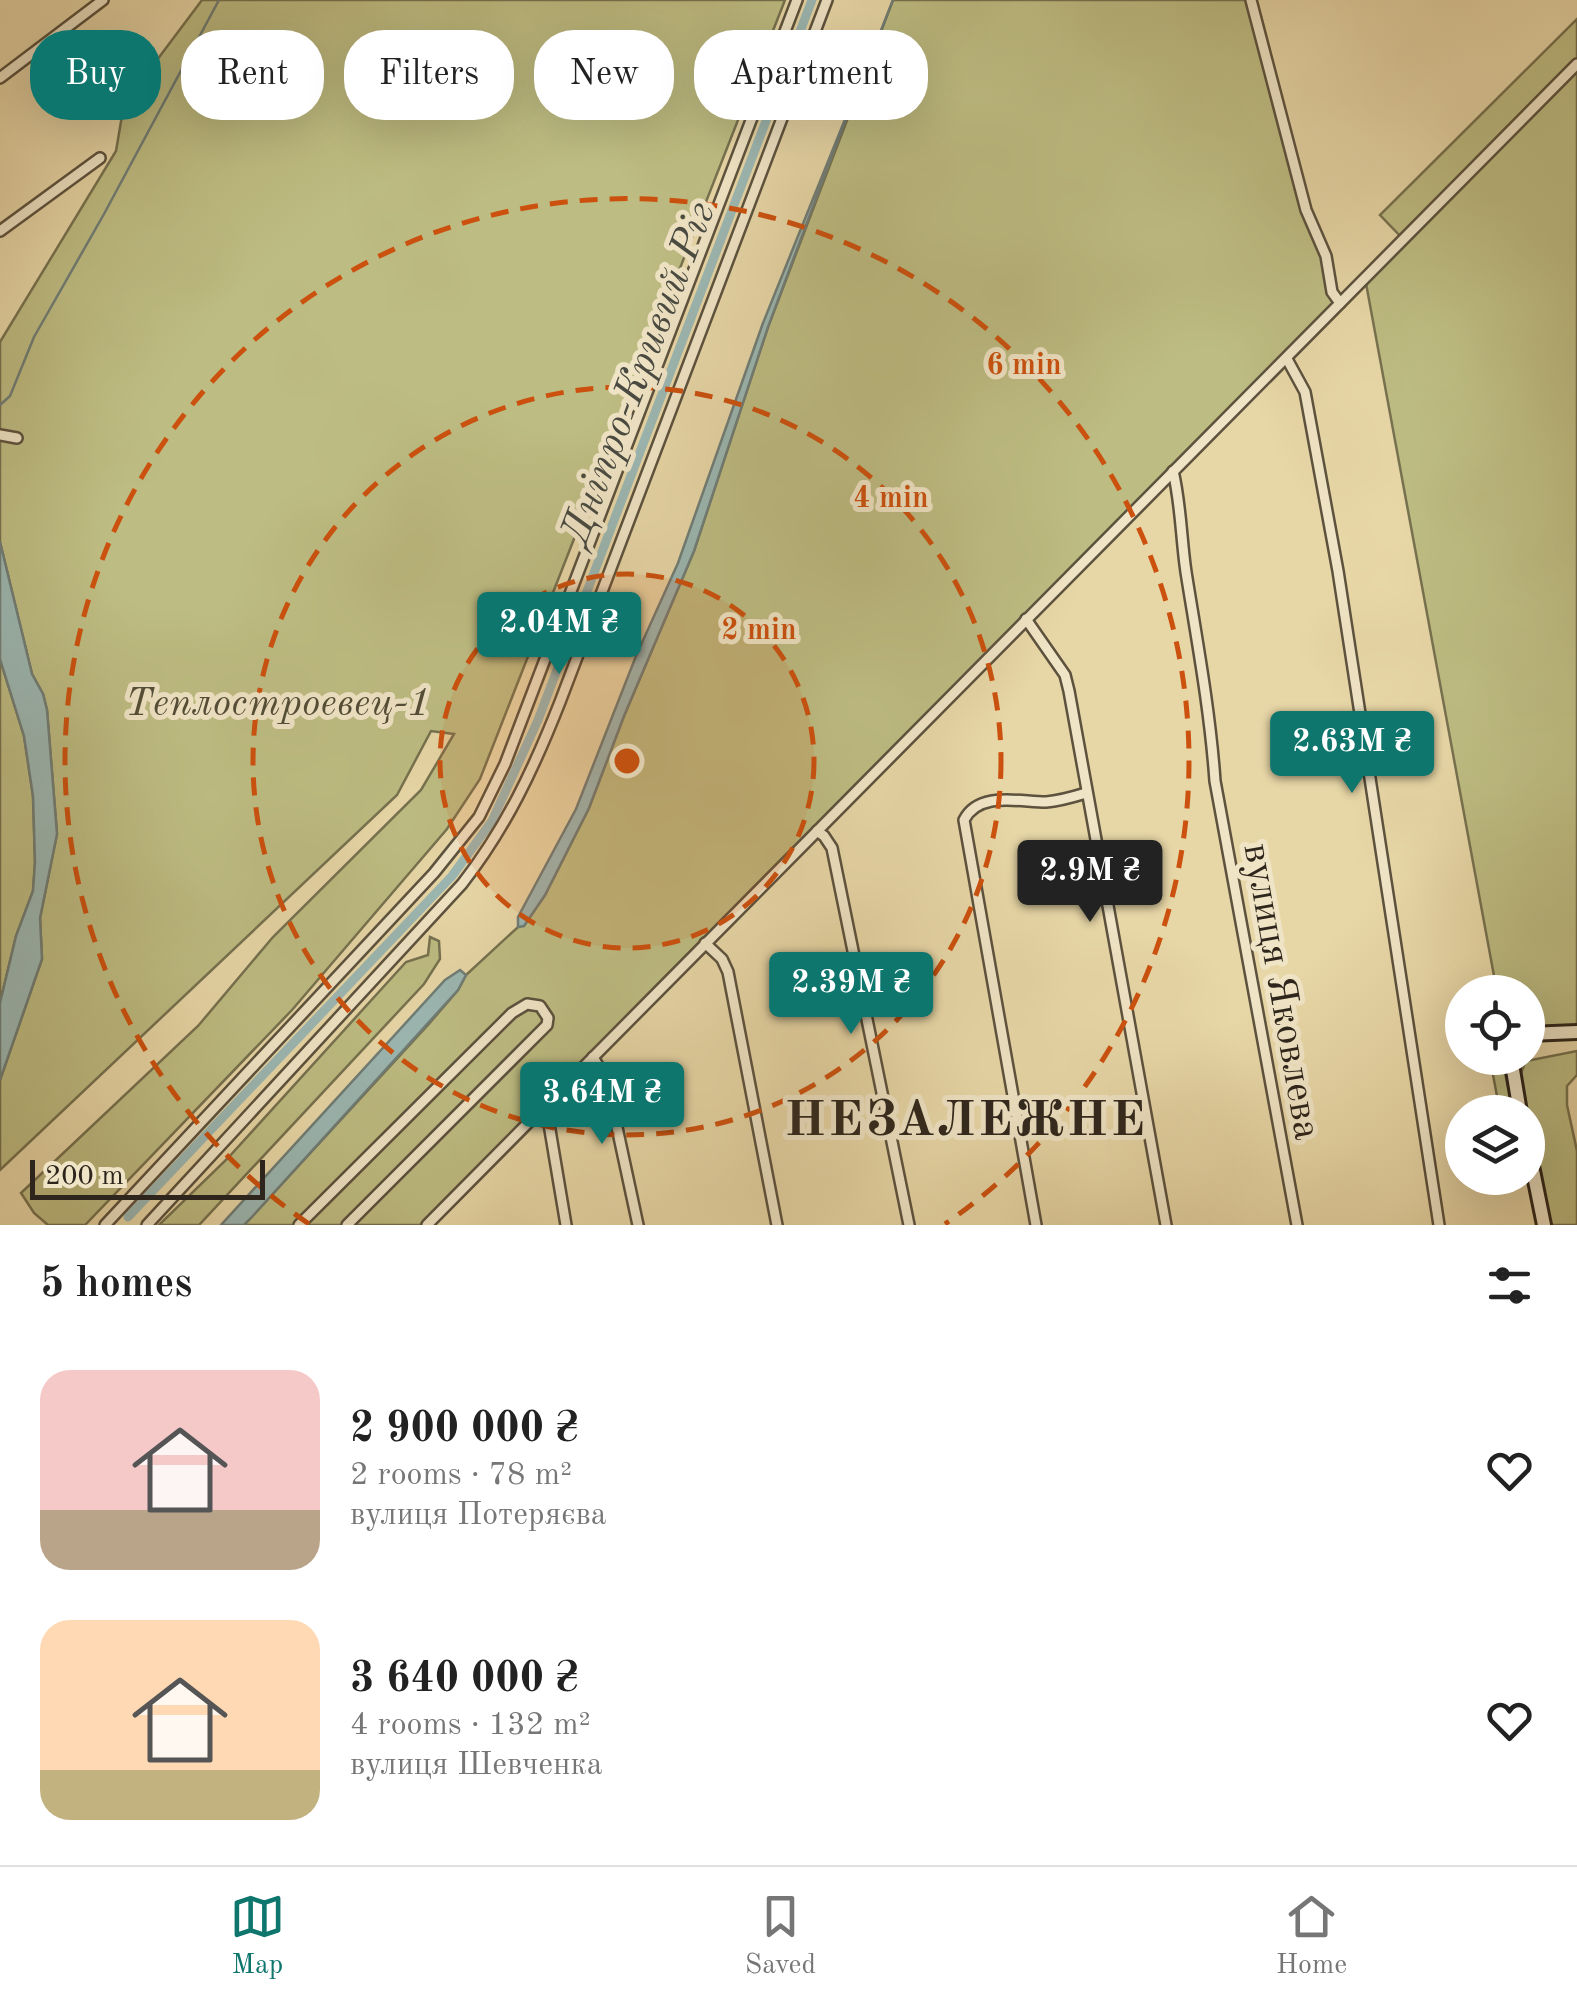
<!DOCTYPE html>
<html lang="en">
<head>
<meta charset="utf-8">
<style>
	:root { --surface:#fff; --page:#f6f6f6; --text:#222; --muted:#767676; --line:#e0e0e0; --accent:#0f766e }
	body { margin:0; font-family:"Old Standard TT",serif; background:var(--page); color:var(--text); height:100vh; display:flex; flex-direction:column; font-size:38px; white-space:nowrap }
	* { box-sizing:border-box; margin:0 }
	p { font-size:32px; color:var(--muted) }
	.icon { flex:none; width:55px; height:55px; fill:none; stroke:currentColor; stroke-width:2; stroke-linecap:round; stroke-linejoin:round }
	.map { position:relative; height:1225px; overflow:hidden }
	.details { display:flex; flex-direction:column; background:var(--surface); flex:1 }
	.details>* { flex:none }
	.hud { position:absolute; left:30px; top:30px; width:1000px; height:90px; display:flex; gap:20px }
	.fabs { position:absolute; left:1445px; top:975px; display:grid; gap:20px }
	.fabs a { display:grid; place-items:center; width:100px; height:100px; border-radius:50%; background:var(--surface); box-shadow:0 10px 40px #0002; font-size:50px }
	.scale { position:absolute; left:30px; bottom:25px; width:235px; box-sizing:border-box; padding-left:10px; border:5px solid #2e261c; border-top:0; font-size:28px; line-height:35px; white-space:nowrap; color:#2e261c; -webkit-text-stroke:8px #efe4c5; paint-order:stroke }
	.price { position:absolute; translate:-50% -85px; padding:0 22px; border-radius:10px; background:var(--accent); color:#fff; font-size:32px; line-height:65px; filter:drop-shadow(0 2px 5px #0008) }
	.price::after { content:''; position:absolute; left:50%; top:60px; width:30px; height:22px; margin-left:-15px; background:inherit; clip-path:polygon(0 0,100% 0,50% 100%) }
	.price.current { background:#222; color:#fff }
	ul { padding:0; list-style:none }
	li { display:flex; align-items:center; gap:30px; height:250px; padding:0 40px }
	li span { display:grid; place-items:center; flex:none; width:280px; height:200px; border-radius:30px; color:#555 }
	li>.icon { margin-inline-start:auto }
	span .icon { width:120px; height:120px; fill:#fffc; stroke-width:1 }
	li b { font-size:42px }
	h2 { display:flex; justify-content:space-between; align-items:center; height:120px; padding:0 40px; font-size:42px }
	.tag { padding:0 35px; border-radius:40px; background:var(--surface); box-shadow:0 10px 40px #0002; font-size:35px; line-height:90px }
	.tag.current { background:var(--accent); color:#fff }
	.dock { display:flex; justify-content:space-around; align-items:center; height:140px; border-top:2px solid var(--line); background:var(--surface); font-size:28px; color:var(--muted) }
	.dock a { display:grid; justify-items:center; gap:5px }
	.dock .current { color:var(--accent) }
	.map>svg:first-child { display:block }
	.green { fill:#bdbc82; stroke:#76714f; stroke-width:2.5 }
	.water { fill:#9bb7b2; stroke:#6f7d76; stroke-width:2.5 }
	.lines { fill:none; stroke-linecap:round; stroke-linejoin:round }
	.stream { stroke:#6f7d76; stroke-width:2.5 }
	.canal { stroke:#9bb7b2; stroke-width:9 }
	.street-casing { stroke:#5c523e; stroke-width:14 }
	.secondary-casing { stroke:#2e261c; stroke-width:18 }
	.street { stroke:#efe4c5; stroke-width:9 }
	.secondary { stroke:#efe4c5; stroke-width:12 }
	.ring { fill:none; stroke:#cc510e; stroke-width:5; stroke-dasharray:18 12 }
	.labels { text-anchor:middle; stroke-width:10; stroke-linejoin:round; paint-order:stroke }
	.park-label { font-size:40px; font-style:italic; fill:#524c36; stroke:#efe4c5 }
	.street-label { font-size:40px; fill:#2e261c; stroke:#efe4c5 }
	.water-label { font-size:42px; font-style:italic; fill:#494a42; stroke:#efe4c5 }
	.district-label { font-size:50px; font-weight:bold; letter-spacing:2.5px; fill:#2e261c; stroke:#efe4c5 }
	.centre { fill:#cc510e; stroke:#efe4c5; stroke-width:5 }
	.ring-label { font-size:30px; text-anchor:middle; font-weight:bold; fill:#cc510e; stroke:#efe4c5; stroke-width:10; stroke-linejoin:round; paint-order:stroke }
</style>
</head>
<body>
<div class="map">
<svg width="1577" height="1225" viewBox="0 0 1577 1225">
	<rect width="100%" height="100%" fill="#e7d6a6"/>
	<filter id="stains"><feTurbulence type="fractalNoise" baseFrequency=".002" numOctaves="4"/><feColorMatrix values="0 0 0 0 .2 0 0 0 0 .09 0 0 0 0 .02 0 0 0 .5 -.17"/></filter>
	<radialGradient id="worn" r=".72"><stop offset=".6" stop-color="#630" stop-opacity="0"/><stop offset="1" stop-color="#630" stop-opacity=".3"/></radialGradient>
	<g class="green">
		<polygon points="202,0 785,0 480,779 447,829 292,1010 85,1225 48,1225 34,1213 21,1193 198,1026 273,937 421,790 454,734 431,731 397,795 0,1170 0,1080 42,959 40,918 57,834 47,710 43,694 32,674 0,542 0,342 116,151 124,104"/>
		<polygon points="893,0 1251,0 1306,210 1326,256 1329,281 1340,303 420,1225 244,1225 428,1025 458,990 466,975 518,927 524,925 545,895 589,808 624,716 694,551 768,327"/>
		<polygon points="1577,19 1577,1032 1528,1034 1528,992 1497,992 1365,278 1403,239 1380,215"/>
		<polygon points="0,659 24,736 33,796 35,862 33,891 16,936 0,1003"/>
		<polygon points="430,937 439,941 440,959 424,984 199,1225 159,1225 228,1158 406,962 428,955"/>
		<polygon points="1577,1051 1577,1075 1567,1086 1567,1105 1577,1151 1577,1225 1547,1225 1520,1075 1526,1061"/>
		<polygon points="1502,1058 1513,1112 1500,1112 1490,1059"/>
	</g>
	<g class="water">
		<polygon points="854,97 768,327 694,551 624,716 589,808 545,895 524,926 518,927 518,917 576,809 636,656 678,563 763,323"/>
		<polygon points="0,542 32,674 43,694 47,710 57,834 40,918 42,959 0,1080 0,1003 16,936 33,891 35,862 33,796 24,736 0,659"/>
		<polygon points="460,970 466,975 458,990 251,1218 244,1225 221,1225 445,980"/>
	</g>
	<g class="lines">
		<g class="stream">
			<polyline points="854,99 893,0"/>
			<polyline points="0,405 10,396 34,337 104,214 219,0"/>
		</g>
		<polyline class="canal" points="128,1217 452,876 492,821 538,720 812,0"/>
		<defs>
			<g id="street">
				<polyline points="1251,0 1306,210 1326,256 1332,292 1340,303"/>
				<polyline points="0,78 103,0"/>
				<polyline points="0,231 100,158"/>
				<polyline points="1287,359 1305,392 1338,571 1439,1225"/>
				<polyline points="0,435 17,438"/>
				<path d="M1173,471C1181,504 1181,538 1186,572C1197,641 1210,710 1215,781L1297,1225"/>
				<polyline points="1026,619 1065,675 1069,691 1166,1225"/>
				<polyline points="817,831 824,836 832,848 909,1225"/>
				<polyline points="705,943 722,959 728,972 777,1225"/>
				<polyline points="593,1057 607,1081 638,1225"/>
				<polyline points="541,1111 549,1124 566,1225"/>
				<polyline points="105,1225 434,873 479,817 505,764 797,0"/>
				<path d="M147,1225L462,884C506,828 534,768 560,702L827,0"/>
				<polyline points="299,1225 512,1013 527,1004 540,1006 548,1018 547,1025 347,1225"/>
				<polyline points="427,1225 1577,64"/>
				<path d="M1036,1225L964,820C979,791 1019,802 1046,802C1059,801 1073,797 1086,793"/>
			</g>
			<g id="secondary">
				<polyline points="1528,1034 1577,1032"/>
				<polyline points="1511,1058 1520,1112"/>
				<polyline points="1528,1146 1544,1225"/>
			</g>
		</defs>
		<use href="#street" class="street-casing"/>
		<use href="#secondary" class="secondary-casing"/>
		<use href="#street" class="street"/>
		<use href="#secondary" class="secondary"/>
	</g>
	<circle cx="627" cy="761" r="187" fill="#cc510e" fill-opacity=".12"/>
	<g class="ring">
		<circle cx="627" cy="761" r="187"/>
		<circle cx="627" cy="761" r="374"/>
		<path d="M309 1224A562 562 0 1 1 945 1224"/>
	</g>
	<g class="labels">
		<g class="park-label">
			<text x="278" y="715">Теплостроевец-1</text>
		</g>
		<g class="street-label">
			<text transform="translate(1284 991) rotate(80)" y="14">вулиця Яковлева</text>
		</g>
		<g class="water-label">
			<text transform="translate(636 372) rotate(-69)" y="15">Дніпро-Кривий Ріг</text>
		</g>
		<g class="district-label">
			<text x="966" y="1135">НЕЗАЛЕЖНЕ</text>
		</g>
	</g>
	<circle cx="627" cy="761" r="15" class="centre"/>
	<g class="ring-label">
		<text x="1024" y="374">6 min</text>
		<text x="891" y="507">4 min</text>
		<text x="759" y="639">2 min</text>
	</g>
	<rect width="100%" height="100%" filter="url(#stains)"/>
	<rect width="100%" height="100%" fill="url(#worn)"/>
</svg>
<div class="fabs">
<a><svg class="icon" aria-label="locate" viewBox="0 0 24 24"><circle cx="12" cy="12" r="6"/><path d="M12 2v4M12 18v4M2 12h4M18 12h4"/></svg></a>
<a><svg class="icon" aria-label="layers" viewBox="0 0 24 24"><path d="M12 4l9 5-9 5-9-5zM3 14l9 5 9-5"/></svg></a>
</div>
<div class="scale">200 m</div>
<b class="price" style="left:559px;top:677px">2.04M ₴</b>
<b class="price" style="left:1352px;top:796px">2.63M ₴</b>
<b class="price current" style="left:1090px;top:925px">2.9M ₴</b>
<b class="price" style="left:851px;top:1037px">2.39M ₴</b>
<b class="price" style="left:602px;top:1147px">3.64M ₴</b>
<div class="hud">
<a class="tag current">Buy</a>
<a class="tag">Rent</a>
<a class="tag">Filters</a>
<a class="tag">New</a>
<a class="tag">Apartment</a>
</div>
</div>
<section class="details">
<h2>5 homes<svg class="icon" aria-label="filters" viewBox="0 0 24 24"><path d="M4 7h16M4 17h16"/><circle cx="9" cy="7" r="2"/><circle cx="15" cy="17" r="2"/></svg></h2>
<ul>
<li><span style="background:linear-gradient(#f6c9c9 70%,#b9a48a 0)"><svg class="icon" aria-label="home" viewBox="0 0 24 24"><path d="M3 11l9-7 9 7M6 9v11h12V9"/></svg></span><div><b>2 900 000 ₴</b><p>2 rooms · 78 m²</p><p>вулиця Потеряєва</p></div><svg class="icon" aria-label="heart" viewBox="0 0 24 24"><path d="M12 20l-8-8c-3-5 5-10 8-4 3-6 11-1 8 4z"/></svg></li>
<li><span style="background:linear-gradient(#ffd9b3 75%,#c2b280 0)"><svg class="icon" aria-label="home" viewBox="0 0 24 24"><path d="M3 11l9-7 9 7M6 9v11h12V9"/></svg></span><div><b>3 640 000 ₴</b><p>4 rooms · 132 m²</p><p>вулиця Шевченка</p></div><svg class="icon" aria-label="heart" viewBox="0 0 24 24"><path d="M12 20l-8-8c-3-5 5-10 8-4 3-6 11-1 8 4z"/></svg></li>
</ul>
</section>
<nav class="dock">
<a class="current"><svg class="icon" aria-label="map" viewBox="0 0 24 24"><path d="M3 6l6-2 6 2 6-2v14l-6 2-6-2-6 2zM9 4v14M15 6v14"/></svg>Map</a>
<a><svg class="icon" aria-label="saved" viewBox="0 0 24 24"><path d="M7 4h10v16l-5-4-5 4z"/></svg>Saved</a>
<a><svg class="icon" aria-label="home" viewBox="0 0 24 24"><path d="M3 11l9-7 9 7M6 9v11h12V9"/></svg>Home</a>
</nav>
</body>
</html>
